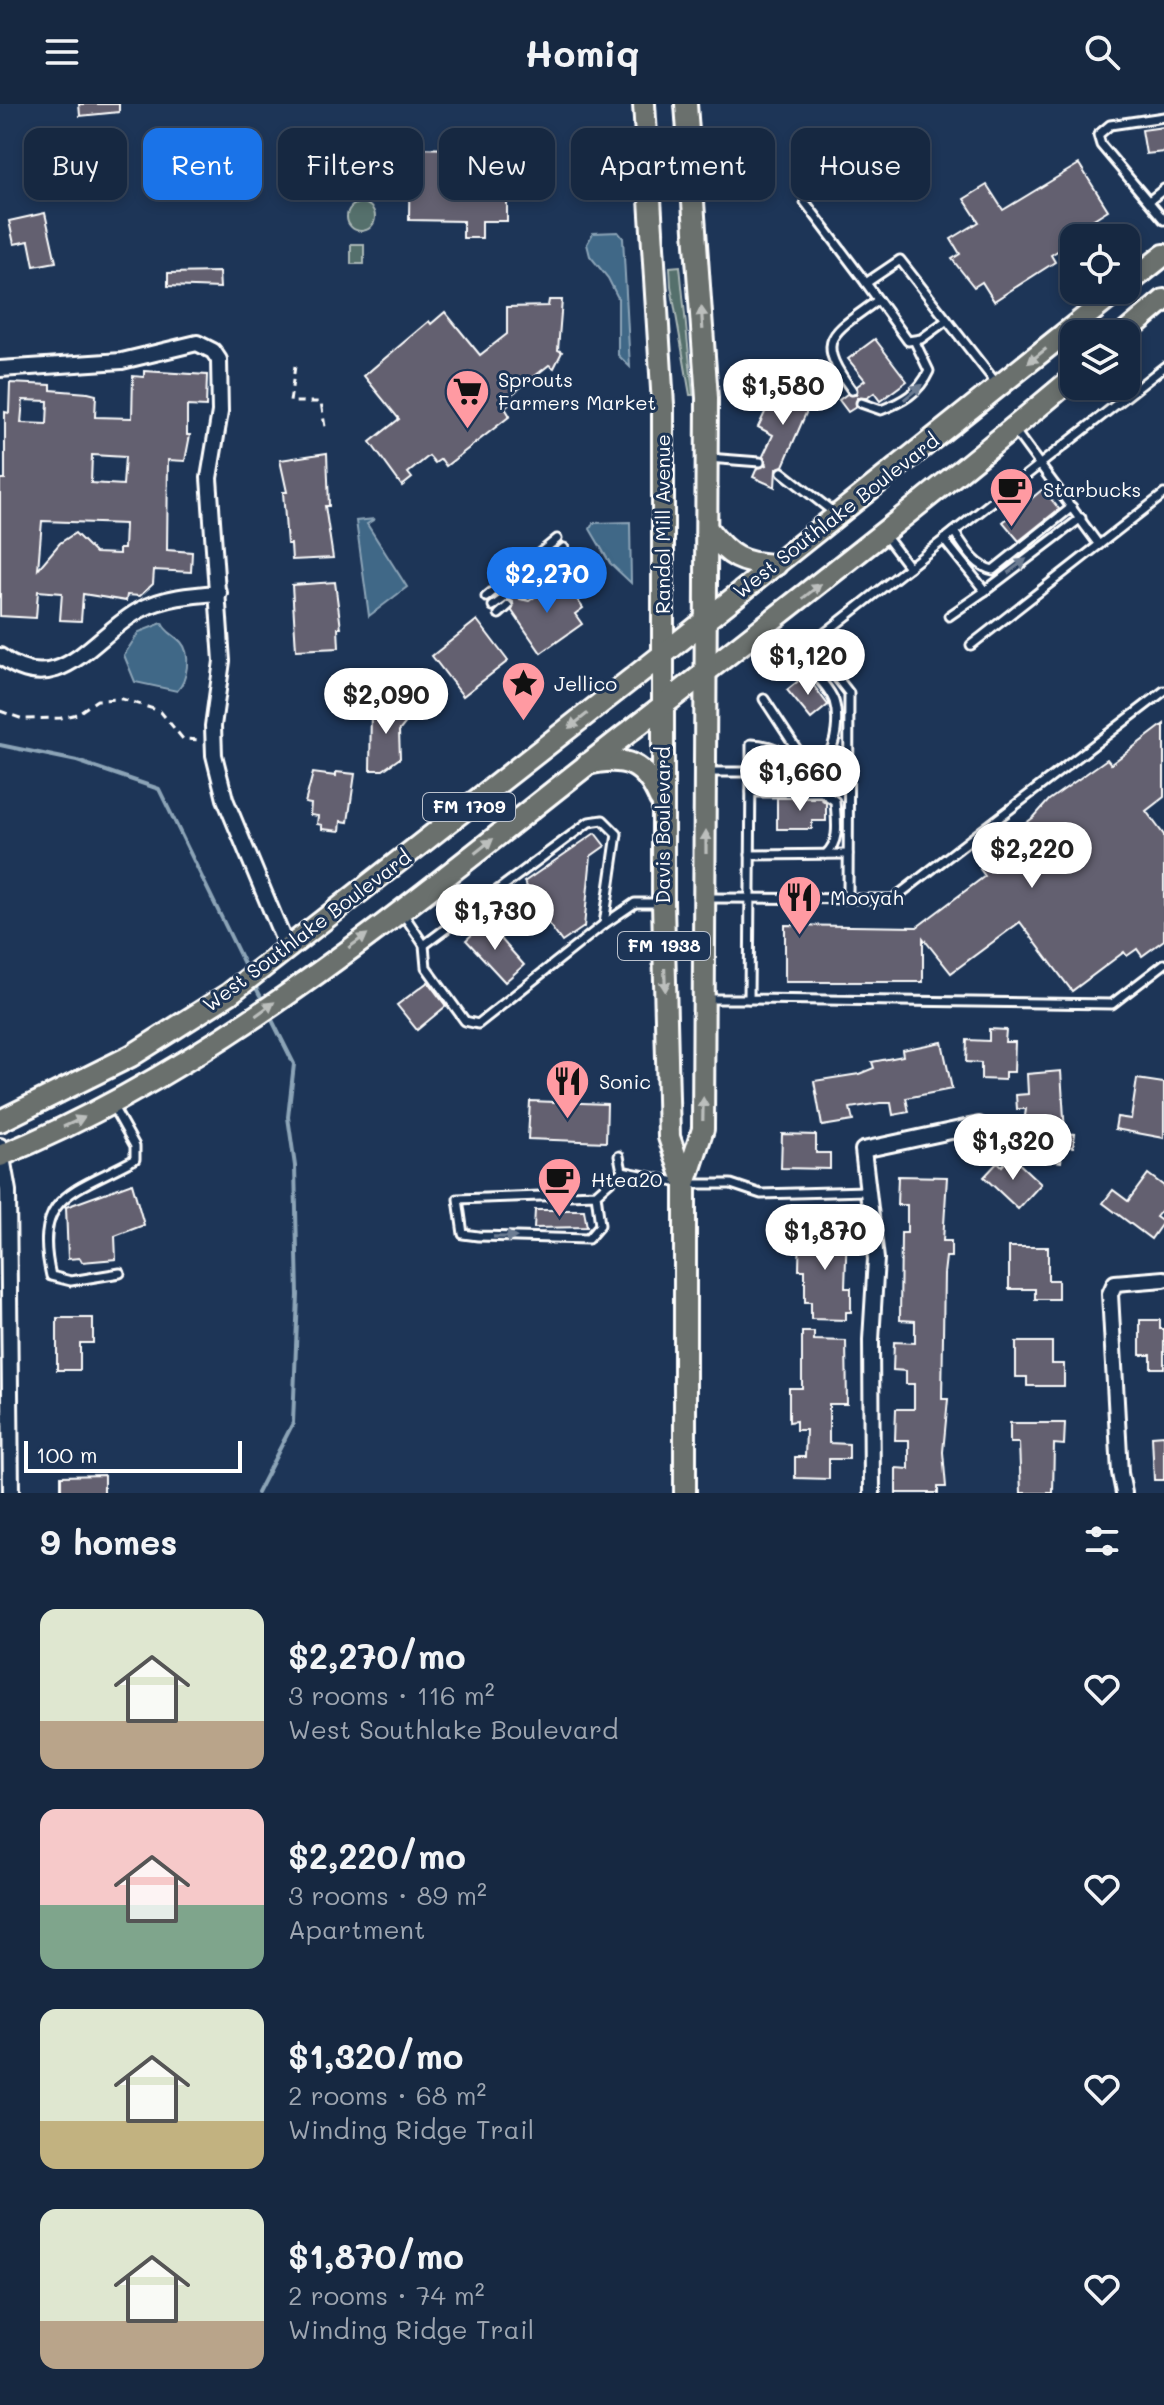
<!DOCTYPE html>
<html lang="en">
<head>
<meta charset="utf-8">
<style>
	:root { --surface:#162841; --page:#23344c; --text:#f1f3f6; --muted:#9ea6b1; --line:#35445a; --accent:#1a73e8 }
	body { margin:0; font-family:Mali,sans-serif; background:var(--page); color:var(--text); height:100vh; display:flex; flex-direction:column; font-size:30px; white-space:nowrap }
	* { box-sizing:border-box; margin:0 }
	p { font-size:26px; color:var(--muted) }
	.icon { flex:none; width:44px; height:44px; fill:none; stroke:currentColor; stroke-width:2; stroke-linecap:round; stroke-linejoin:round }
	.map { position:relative; height:1389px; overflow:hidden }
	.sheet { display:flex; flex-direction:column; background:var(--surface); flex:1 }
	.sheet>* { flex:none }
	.guide { position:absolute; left:24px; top:24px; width:1116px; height:72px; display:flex; gap:16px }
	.fabs { position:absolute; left:1060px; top:120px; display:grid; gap:16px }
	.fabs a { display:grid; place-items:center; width:80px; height:80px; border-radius:16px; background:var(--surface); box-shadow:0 4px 12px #0003,0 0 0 2px var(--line); font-size:40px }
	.scale { position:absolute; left:24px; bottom:20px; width:218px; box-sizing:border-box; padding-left:8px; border:4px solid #fff; border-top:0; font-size:22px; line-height:28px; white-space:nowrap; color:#fff; -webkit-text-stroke:6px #1d3557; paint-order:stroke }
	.price { position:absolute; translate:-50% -68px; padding:0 18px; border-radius:28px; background:#fff; color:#222; font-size:26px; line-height:52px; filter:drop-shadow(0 2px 4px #0008) }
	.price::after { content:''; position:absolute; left:50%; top:48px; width:24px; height:18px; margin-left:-12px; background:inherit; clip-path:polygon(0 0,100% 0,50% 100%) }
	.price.selected { background:var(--accent); color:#fff }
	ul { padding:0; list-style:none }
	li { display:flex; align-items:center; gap:24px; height:200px; padding:0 40px }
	li span { display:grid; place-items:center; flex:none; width:224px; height:160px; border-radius:16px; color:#555 }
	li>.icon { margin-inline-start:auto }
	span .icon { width:96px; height:96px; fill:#fffc; stroke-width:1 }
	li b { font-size:34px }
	h2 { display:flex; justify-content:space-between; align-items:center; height:96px; padding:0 40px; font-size:34px }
	.pill { padding:0 28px; border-radius:16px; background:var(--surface); box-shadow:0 4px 12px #0003,0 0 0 2px var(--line); font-size:28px; line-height:72px }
	.pill.selected { background:var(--accent); color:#fff }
	header { display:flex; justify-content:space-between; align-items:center; height:104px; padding:0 40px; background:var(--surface); font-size:36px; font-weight:800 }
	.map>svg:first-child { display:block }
	.green { fill:#546f6c; stroke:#aab7b6; stroke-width:2 }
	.water { fill:#3f6887; stroke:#8ca4b7; stroke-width:2 }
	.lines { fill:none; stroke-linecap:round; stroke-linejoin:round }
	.stream { stroke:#8ca4b7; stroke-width:4 }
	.building { fill:#646070; stroke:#fff; stroke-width:2; fill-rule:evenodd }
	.service-casing { stroke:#fff; stroke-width:13 }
	.minor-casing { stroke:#fff; stroke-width:20 }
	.primary-casing { stroke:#fff; stroke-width:26 }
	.path { stroke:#fff; stroke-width:3; stroke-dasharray:8 6; stroke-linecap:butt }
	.service { stroke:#1d3557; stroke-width:7 }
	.minor { stroke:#1d3557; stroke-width:14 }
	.primary { stroke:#6a706d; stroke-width:20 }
	.oneway { fill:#bcbfbd }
	.oneway2 { fill:#6c7c92 }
	.labels { text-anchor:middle; stroke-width:6; stroke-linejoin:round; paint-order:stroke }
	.shield { fill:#1d3557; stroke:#bbc2cd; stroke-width:2 }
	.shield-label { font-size:18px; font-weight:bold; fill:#fff }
	.poi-label { font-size:20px; fill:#fff; stroke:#1d3557; text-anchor:start }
	.street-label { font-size:20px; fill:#fff; stroke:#1d3557 }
</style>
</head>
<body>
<header><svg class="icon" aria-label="menu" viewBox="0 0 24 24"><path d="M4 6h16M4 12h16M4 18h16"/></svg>Homiq<svg class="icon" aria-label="search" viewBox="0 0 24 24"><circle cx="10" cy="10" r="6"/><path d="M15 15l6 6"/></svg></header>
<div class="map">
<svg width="1164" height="1389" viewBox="0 0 1164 1389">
	<rect width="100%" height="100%" fill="#1d3557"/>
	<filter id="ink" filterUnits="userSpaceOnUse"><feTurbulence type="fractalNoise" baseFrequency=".0125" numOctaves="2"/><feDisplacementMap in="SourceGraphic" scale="16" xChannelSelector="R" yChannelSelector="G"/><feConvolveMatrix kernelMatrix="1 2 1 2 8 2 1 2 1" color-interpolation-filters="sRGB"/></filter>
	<g filter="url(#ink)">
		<g class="green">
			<polygon points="363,50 387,53 387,86 364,87 359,84 358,56"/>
			<circle cx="361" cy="113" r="14"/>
			<rect x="351" y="140" width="13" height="20"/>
			<polygon points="680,162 693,291 690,291 671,182 670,163"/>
		</g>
		<g class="water">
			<polygon points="587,33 610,34 612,84 586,87"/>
			<polygon points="618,128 623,134 630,263 618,251 618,194 608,174 590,152 587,140 593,129"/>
			<polygon points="375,415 367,420 407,483 369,512 356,417"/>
			<polygon points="630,418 631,479 610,459 590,425 593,419"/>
			<path d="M162,519C166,529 174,530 181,538C192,550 187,577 177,587L135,578L124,551L139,528Z"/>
		</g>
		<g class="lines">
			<g class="stream">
				<polyline points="0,641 77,657 159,685 248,868"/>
				<polyline points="254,880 263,897"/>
				<polyline points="257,1389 293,1319 298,1191 295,1062 288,1013 294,960 270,912"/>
			</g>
		</g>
		<g class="building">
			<polygon points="79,0 119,0 119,8 80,12"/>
			<polygon points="1164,23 1164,48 1146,50 1142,26"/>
			<polygon points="410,44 508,46 508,72 536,72 535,91 507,91 507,117 482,117 482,134 463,134 463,117 409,116"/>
			<polygon points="1079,60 1108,106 1060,136 1064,143 1051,151 1055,158 994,197 982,178 974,183 952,155 960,150 951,135 979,118 964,95 987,81 1003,106"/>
			<polygon points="45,109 56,158 34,162 29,137 14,140 9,117"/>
			<polygon points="219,168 220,184 168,182 168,169"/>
			<polygon points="549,196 562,196 558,246 562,248 554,264 549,261 511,291 515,296 505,304 510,312 446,362 441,355 435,359 429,352 408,369 412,374 402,382 370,338 399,315 364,272 429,217 431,220 445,208 480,251 507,230 507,203 548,202"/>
			<polygon points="875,235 907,277 880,297 874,289 867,294 857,294 856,303 848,308 839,296 847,290 856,291 857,282 865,276 848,255"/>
			<path d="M144,267L207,271L206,303L187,302V331H190L185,357L168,356L167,446L192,448L191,468L154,466L153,480L140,492L127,491L126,497L83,490L81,517L60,516L62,489L38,487L36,514L0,512V375H5V308L9,309L10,279L51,281V286L88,289L96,291L95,313L132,314L133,272L144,273ZM23,296L48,297L47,320L21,319ZM92,351L125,353L123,381L91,379ZM42,417L125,420L124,445H119V450L95,449L75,429L60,439L38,465Z"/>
			<polygon points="789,274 816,286 783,362 776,365 775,383 753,373 757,364 766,361 763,352 773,331 758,323 770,298 776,301"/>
			<polygon points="327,349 329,402 325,402 333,454 292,456 291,440 287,440 283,388 287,388 280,356"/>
			<polygon points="1043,385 1059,405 1019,437 1003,418"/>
			<polygon points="335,478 341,524 338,524 339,544 296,546 292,481"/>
			<polygon points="512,480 520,495 529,497 552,481 556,487 566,480 583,504 575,510 582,520 541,549 512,507 513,498 501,489"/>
			<polygon points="477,516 508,557 463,592 432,552"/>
			<polygon points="806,571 828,601 811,615 787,586"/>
			<polygon points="407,601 408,616 399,627 400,654 383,666 370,666 371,606"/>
			<polygon points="1164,620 1164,693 1146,707 1164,731 1164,836 1142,852 1137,845 1127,852 1124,848 1072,887 1020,818 951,869 923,834 923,878 785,878 785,821 917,823 985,772 980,765 1016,739 1010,731 1034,713 1049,696 1107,655 1111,660"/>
			<polygon points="336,668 355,670 348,718 341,717 340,727 322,725 322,721 317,720 318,712 310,711 311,700 305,699 313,669 336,672"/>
			<polygon points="777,694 820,694 826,699 826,717 812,717 812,725 777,725"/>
			<polygon points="595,729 605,742 591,752 584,823 562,838 535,801 535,794 524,778"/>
			<polygon points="486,818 524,861 505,878 466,836"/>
			<polygon points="428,878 446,902 417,926 397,901"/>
			<polygon points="989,925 1006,926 1005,938 1015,938 1014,968 1005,968 1005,976 981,975 981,959 966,958 967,936 989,937"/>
			<polygon points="942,938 952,985 906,994 909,1008 893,1011 891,999 880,999 850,1004 853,1017 822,1022 814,977 859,970 874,964 872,958 903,952 902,946"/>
			<polygon points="1061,967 1065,1029 1075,1030 1073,1043 1063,1042 1061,1058 1019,1053 1026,1005 1017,1005 1016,991 1028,990 1027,970"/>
			<polygon points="1137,975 1164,979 1164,1034 1115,1025 1117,1013 1131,1015"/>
			<polygon points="530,997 607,1000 606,1038 528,1035"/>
			<polygon points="782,1030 816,1031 816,1049 830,1049 830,1065 781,1064"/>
			<polygon points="1011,1052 1041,1080 1018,1105 984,1073 998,1058 1002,1062"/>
			<polygon points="1148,1070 1164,1082 1164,1103 1156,1113 1163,1118 1151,1135 1103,1099 1113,1086 1128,1097"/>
			<polygon points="898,1072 947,1073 943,1137 951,1137 951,1153 946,1153 944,1170 942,1295 948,1295 943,1348 946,1383 938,1383 938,1389 896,1389 896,1364 909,1365 909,1336 895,1336 896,1305 914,1305 914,1280 906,1280 906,1267 893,1266 894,1238 915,1239 915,1217 900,1216 901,1129 907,1129 907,1101 897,1101"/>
			<polygon points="132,1079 144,1121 115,1132 116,1155 82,1158 80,1154 68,1155 66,1103"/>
			<polygon points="535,1106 584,1106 587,1123 534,1124"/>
			<polygon points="800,1124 847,1125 845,1184 851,1184 851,1208 846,1208 846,1216 811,1215 811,1198 805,1198 805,1166 799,1166"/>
			<polygon points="1009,1143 1048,1143 1048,1176 1058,1176 1058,1195 1035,1195 1035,1185 1009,1185"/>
			<polygon points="57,1214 93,1214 93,1239 80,1239 80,1266 57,1266"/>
			<polygon points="1140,1216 1160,1216 1160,1225 1164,1225 1164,1264 1151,1264 1151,1251 1140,1251"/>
			<polygon points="802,1228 814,1228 814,1236 846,1237 847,1300 829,1300 829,1339 849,1340 849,1355 829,1355 829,1375 795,1374 795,1353 805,1353 806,1326 796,1326 796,1317 789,1318 789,1284 802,1284"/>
			<polygon points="1016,1238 1052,1238 1052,1260 1064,1260 1064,1282 1027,1282 1027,1273 1016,1273"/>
			<polygon points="1010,1319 1065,1319 1064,1341 1054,1340 1053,1389 1021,1389 1019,1339 1010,1339"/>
			<polygon points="1164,1331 1164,1376 1154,1376 1152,1332"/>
			<polygon points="104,1371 104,1389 61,1389 61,1372"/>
		</g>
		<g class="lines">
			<defs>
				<g id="service">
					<polyline points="1164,13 1110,21 1098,31 1101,41 1164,116"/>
					<polyline points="1149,97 1164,85"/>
					<polyline points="805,98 866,179 900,156 996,279"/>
					<polyline points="1086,129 1092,134"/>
					<polyline points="866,179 908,237 921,235 947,216"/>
					<path d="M852,286C813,234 832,230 878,196"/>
					<path d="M861,299L881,306C902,298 919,289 929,267L915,238"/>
					<polyline points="1015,327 1099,441"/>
					<polyline points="708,354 760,358"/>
					<polyline points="782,368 837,411"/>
					<path d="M954,428C965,443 974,462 993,466L1072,403"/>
					<polyline points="884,430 909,463"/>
					<polyline points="944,436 985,487 1081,414"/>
					<polyline points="518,482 564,444"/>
					<polyline points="524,490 571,452"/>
					<polyline points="486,493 557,435"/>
					<polyline points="493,502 503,495"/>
					<polyline points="499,510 508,502"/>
					<polyline points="949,512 985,487"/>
					<polyline points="811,540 849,589 848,793"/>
					<polyline points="971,541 1164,390"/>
					<polyline points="764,595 804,656"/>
					<path d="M708,668H751V640C783,640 789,662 826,653C837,642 839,613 834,597C828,581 808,564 797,551L1164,263"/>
					<polyline points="751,668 749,895 1112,900 1164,860"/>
					<path d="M751,688H822L835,697C836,717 841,736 826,750"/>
					<polyline points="750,751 848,750"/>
					<polyline points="707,794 893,795 1164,587"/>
					<polyline points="402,808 424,841 426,863 465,917 478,920 604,820 635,799 663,799"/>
					<polyline points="424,841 589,718 603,716 617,730 604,820"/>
					<polyline points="707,895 749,895"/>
					<path d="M112,1001L135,1042V1055C75,1088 32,1090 51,1172L71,1177L120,1169"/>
					<polyline points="619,1052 622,1067 685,1080 731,1080 761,1090 866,1087"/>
					<polyline points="596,1090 600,1121 588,1135 478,1132 463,1130 458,1095 596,1090 622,1067"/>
				</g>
				<g id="minor">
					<polyline points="0,265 122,257 197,239 213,247 219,256 220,308 209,374 222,557 213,622 214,651 225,695 287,844"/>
					<path d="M0,552C60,598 93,531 140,506C164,493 192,491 219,489"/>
					<polyline points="0,1042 8,1087 11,1389"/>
					<polyline points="872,1389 871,1236 876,1155 863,1046 979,1021"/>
					<polyline points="1124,1389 1120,1369 1110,1190 1115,1179 1164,1175"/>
				</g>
				<g id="primary">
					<polyline points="644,0 663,301 663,799 669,1033 685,1080"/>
					<polyline points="1126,181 1164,151"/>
					<polyline points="1124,230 1164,196"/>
					<path d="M708,426C729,453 742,460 776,461"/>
					<path d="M587,660C625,651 645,659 660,695"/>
					<polyline points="0,1017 131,952 229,890 661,552 1119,186"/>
					<path d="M0,1052C217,963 400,808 583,664C747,535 914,408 1074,273"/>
					<polyline points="685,1389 685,1080 703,1025 707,294 686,0"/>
				</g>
			</defs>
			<use href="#service" class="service-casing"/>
			<use href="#minor" class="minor-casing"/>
			<use href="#primary" class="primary-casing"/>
			<g class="path">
				<polyline points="295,262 290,298 321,298 325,323"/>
				<polyline points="0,607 23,615 61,614 77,610 97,596 122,595 160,607 183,635 201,636"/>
			</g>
			<use href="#service" class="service"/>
			<use href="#minor" class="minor"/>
			<use href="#primary" class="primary"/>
		</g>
		<defs><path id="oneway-solid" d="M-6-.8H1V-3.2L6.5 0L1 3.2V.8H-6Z" transform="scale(2)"/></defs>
		<g class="oneway">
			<use href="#oneway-solid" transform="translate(702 214) rotate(-94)"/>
			<use href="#oneway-solid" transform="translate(1037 252) rotate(141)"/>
			<use href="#oneway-solid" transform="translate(812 487) rotate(-38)"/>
			<use href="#oneway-solid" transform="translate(578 617) rotate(142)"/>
			<use href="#oneway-solid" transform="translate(706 738) rotate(-90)"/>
			<use href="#oneway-solid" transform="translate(484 742) rotate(-38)"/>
			<use href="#oneway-solid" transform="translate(358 837) rotate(-36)"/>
			<use href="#oneway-solid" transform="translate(665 876) rotate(88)"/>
			<use href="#oneway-solid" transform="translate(265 905) rotate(-36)"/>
			<use href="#oneway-solid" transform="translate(703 1005) rotate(-89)"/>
			<use href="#oneway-solid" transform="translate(74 1018) rotate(-25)"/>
		</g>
		<g class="oneway2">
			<use href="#oneway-solid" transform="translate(913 288) rotate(-40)"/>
			<use href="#oneway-solid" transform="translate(1017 462) rotate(-37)"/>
			<use href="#oneway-solid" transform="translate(505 1133) rotate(1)"/>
		</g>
	</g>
	<defs>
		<symbol id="supermarket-pin" viewBox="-11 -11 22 30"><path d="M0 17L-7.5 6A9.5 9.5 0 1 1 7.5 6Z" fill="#ff9aa2" stroke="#1d3557"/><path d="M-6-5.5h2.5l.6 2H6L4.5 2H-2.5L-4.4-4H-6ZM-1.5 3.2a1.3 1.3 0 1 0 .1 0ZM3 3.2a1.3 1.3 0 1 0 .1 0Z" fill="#111"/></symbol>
		<symbol id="cafe-pin" viewBox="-11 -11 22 30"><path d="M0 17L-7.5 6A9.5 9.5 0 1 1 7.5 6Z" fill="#ff9aa2" stroke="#1d3557"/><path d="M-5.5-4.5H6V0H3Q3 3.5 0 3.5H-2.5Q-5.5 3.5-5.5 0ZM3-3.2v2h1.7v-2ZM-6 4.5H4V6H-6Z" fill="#111"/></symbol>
		<symbol id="sight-pin" viewBox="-11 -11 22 30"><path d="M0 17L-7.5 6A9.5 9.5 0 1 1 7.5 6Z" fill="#ff9aa2" stroke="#1d3557"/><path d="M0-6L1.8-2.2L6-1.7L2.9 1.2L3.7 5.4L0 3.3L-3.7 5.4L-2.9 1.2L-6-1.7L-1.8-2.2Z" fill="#111"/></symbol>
		<symbol id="restaurant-pin" viewBox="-11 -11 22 30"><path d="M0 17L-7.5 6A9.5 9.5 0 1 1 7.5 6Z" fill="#ff9aa2" stroke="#1d3557"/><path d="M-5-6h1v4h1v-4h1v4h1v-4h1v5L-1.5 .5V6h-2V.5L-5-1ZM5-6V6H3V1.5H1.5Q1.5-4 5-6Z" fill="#111"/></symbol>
	</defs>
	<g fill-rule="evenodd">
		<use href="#supermarket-pin" x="442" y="262" width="51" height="69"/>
		<use href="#cafe-pin" x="986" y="360" width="51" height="69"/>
		<use href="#sight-pin" x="498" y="554" width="51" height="69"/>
		<use href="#restaurant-pin" x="774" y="768" width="51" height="69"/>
		<use href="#restaurant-pin" x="542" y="952" width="51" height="69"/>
		<use href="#cafe-pin" x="534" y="1050" width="51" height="69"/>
	</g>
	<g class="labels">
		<g class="shield">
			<rect x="423" y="689" width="92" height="28" rx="6"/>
			<rect x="618" y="828" width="92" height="28" rx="6"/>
		</g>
		<g class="shield-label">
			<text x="469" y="709">FM 1709</text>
			<text x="664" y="848">FM 1938</text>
		</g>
		<g class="poi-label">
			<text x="498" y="283">Sprouts<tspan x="498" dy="23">Farmers Market</tspan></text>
			<text x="1043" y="393">Starbucks</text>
			<text x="554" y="587">Jellico</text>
			<text x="830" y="801">Mooyah</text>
			<text x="599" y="985">Sonic</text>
			<text x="591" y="1083">Htea20</text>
		</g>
		<g class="street-label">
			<text transform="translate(836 412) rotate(-38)" y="7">West Southlake Boulevard</text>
			<text transform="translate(663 420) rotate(-90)" y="7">Randol Mill Avenue</text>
			<text transform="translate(663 721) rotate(-90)" y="7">Davis Boulevard</text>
			<text transform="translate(307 827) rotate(-37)" y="7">West Southlake Boulevard</text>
		</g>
	</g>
</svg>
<div class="fabs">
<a><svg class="icon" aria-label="locate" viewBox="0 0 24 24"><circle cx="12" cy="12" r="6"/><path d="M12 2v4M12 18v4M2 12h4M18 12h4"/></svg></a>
<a><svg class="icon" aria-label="layers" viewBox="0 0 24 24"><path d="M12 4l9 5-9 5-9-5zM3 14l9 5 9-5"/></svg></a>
</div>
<div class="scale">100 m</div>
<b class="price" style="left:783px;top:323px">$1,580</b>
<b class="price selected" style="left:547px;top:511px">$2,270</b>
<b class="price" style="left:808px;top:593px">$1,120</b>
<b class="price" style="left:386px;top:632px">$2,090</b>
<b class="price" style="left:800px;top:709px">$1,660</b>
<b class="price" style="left:1032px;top:786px">$2,220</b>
<b class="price" style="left:495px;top:848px">$1,730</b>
<b class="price" style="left:1013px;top:1078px">$1,320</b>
<b class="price" style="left:825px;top:1168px">$1,870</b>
<div class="guide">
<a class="pill">Buy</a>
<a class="pill selected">Rent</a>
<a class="pill">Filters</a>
<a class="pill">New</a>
<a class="pill">Apartment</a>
<a class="pill">House</a>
</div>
</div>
<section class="sheet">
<h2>9 homes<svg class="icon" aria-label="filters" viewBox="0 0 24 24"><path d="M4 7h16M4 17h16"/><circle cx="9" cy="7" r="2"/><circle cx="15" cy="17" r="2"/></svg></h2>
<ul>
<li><span style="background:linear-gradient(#dfe7d0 70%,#b9a48a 0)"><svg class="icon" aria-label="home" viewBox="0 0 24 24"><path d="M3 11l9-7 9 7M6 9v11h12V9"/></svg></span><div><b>$2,270/mo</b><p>3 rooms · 116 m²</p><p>West Southlake Boulevard</p></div><svg class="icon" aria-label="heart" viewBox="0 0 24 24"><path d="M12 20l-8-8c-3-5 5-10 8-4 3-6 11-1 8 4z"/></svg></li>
<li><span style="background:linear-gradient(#f6c9c9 60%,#7fa58c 0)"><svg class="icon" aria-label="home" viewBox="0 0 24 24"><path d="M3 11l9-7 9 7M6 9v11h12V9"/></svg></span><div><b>$2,220/mo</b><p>3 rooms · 89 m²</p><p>Apartment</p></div><svg class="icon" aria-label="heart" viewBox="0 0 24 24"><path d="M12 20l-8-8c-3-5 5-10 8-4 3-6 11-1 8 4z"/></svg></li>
<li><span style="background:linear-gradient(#dfe7d0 70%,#c2b280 0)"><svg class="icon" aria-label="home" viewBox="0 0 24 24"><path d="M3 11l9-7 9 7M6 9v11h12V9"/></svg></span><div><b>$1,320/mo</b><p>2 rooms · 68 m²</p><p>Winding Ridge Trail</p></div><svg class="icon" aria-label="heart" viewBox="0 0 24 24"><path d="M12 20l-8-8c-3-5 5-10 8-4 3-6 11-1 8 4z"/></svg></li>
<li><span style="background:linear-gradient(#dfe7d0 70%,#b9a48a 0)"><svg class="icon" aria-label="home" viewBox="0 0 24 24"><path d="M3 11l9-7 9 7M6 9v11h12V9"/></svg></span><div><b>$1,870/mo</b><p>2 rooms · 74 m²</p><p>Winding Ridge Trail</p></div><svg class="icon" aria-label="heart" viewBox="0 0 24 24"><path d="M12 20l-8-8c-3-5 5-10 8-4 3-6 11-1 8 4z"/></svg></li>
</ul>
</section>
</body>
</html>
